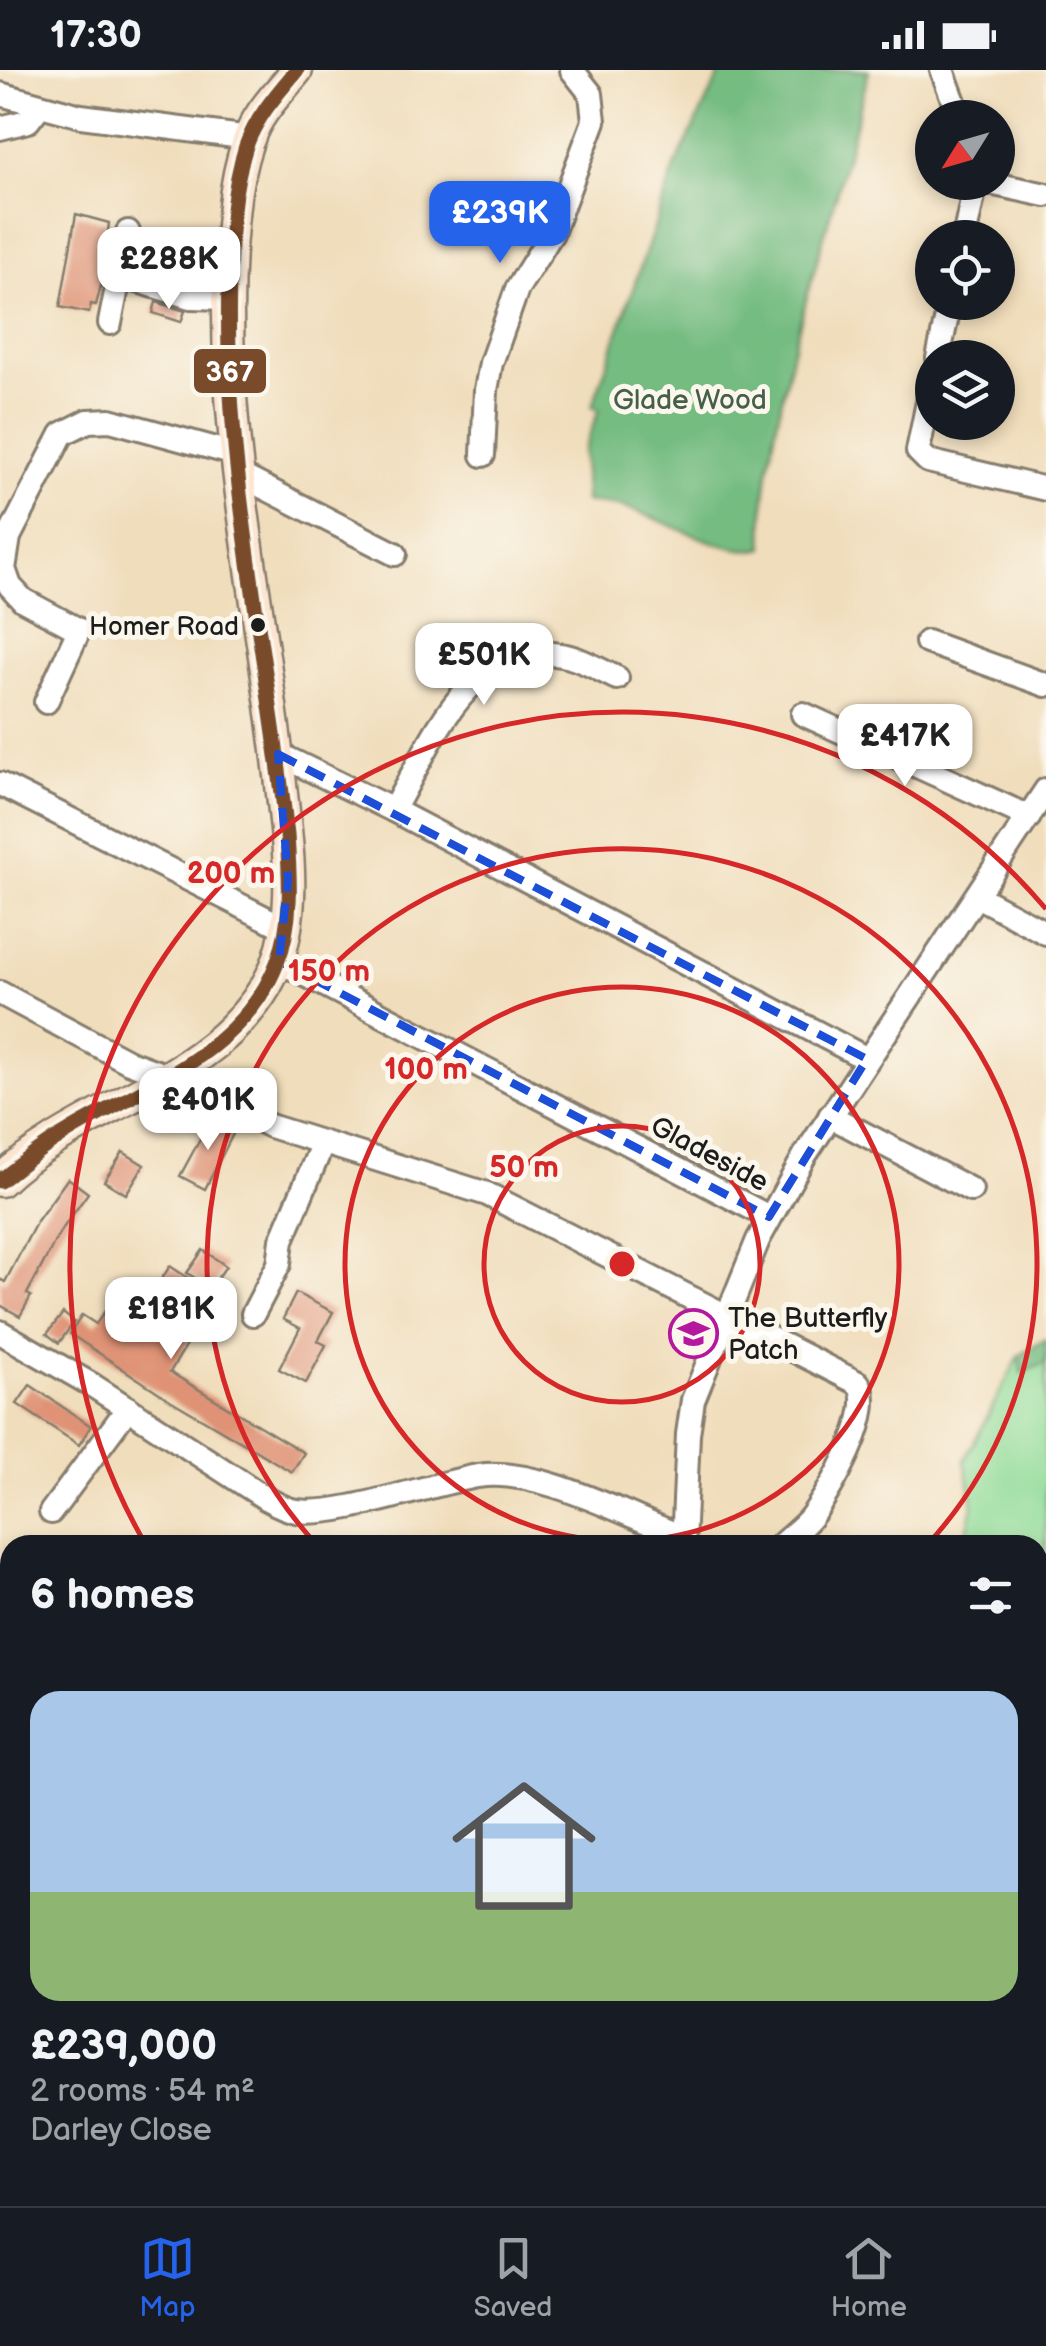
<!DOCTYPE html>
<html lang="en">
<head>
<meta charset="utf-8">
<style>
	:root { --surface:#171b24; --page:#242831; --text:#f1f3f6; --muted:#9ea1a6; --line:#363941; --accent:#2563eb }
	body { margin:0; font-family:"Balsamiq Sans",sans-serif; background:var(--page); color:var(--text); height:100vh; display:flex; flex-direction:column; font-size:38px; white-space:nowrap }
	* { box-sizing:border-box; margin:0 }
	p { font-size:32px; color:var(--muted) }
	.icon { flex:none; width:55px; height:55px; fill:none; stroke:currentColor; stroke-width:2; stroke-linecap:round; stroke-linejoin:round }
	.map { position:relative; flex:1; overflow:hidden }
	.details { position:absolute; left:0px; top:1465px; width:1048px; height:672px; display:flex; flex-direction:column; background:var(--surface); border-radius:30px 30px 0 0; box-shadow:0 5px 15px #0003 }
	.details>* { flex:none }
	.needle { width:65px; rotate:233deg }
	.fabs { position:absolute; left:915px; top:30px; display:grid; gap:20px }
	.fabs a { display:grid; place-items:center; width:100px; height:100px; border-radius:50%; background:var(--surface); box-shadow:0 5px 15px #0003; font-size:50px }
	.price { position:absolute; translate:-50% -85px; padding:0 22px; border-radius:20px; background:#fff; color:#222; font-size:32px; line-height:65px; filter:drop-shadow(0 2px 5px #0008) }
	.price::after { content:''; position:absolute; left:50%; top:60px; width:30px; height:22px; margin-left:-15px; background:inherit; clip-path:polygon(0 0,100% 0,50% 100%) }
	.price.selected { background:var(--accent); color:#fff }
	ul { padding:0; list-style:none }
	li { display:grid; align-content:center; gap:20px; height:530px; padding:0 30px }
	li+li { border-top:2px solid var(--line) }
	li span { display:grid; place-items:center; height:310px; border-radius:30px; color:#555 }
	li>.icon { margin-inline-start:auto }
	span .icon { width:180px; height:180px; fill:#fffc; stroke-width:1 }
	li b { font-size:42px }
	h2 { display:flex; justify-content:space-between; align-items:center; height:120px; padding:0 30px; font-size:42px }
	.status { display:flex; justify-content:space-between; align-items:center; height:70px; padding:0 50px; background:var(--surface); direction:ltr }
	.status svg { height:28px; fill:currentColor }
	.menu { display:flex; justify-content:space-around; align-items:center; height:140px; border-top:2px solid var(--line); background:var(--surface); font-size:28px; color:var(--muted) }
	.menu a { display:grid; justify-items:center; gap:5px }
	.menu .selected { color:var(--accent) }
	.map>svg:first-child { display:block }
	.green { fill:#91dc99; stroke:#567c5a; stroke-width:2.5 }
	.forest { fill:#74bc81; stroke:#486c4e; stroke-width:2.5 }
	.building { fill:#df9275 }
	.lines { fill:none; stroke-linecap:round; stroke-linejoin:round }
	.street-casing { stroke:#867c6c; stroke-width:28 }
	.secondary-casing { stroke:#867c6c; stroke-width:35 }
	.primary-casing { stroke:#867c6c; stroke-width:40 }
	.street { stroke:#fff; stroke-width:22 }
	.secondary { stroke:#fce5d0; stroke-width:30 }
	.primary { stroke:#f8bd89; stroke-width:35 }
	.bus-1-casing { stroke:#fbf7ec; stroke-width:22 }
	.bus-1 { stroke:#7a4b2a; stroke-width:15 }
	.marked { fill:none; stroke:#1d4ed8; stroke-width:8; stroke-dasharray:20 12; stroke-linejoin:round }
	.ring { fill:none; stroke:#d62828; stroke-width:5 }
	.bus-dot { fill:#1c1c1c; stroke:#fbf7ec; stroke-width:4 }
	.labels { text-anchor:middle; stroke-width:10; stroke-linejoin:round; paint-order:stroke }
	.bus-label { font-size:26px; fill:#1c1c1c; stroke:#fbf7ec; text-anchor:end }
	.park-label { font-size:28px; fill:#455f48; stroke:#fbf7ec }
	.street-label { font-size:28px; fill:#1c1c1c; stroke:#fbf7ec }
	.poi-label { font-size:28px; fill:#1c1c1c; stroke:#fbf7ec; text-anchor:start }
	.centre { fill:#d62828; stroke:#fbf7ec; stroke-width:5 }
	.ring-label { font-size:30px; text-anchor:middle; font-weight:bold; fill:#d62828; stroke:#fbf7ec; stroke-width:10; stroke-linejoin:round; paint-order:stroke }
	.line-badge { stroke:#fbf7ec; stroke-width:4 }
	.badge-label { font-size:28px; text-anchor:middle; font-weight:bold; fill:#fff }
</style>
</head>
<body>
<div class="status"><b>17:30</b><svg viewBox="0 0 49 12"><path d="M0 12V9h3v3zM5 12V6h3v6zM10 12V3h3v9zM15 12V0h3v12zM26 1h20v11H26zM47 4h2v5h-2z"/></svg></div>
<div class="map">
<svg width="1046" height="2136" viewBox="0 0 1046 2136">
	<rect width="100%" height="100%" fill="#fbf7ec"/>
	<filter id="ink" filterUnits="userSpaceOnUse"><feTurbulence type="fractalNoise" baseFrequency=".01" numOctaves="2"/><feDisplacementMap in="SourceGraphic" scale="20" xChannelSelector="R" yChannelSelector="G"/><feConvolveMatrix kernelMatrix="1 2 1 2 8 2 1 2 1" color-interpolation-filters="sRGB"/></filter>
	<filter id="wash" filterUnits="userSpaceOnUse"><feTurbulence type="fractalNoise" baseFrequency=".0048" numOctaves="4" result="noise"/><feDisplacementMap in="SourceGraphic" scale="40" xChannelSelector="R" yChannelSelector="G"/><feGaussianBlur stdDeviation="2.25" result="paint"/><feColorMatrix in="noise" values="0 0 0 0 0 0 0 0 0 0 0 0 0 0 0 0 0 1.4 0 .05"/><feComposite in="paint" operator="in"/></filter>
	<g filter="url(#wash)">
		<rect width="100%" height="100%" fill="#f0ddbb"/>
		<g class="green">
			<polygon points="1046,1277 1046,1787 1038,1792 1038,1475 964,1475 973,1435 965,1390 1018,1288"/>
			<polygon points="10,2089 10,2128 387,2128 431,2136 0,2136 0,2091"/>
		</g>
		<g class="forest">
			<path d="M722,0H869C843,112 804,221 781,334C771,381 761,429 764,478C729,489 661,447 626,438C613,434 599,434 585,432L583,382L599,340L592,337L677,92Z"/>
			<polygon points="1046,1269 1046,1293 1021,1303 1019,1286"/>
			<polygon points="10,1569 10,2053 0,2055 0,1591"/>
			<polygon points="568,2128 890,2128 891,2136 597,2136"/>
		</g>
		<g id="blocks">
			<g class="building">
				<polygon points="76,144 109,153 102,212 96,235 91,234 89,243 60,237"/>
				<polygon points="160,188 189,195 185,210 157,201"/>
				<polygon points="156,232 185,241 181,252 153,243"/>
				<polygon points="212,1047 235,1060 205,1119 180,1106"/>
				<polygon points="123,1082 144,1095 126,1124 104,1111"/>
				<polygon points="68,1108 88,1123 59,1164 27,1224 31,1226 20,1246 0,1235 0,1209 5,1212 37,1151"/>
				<polygon points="203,1180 226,1196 211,1218 187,1203"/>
				<polygon points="170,1196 194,1212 166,1253 190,1269 170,1302 304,1383 292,1402 170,1330 70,1264 82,1245 96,1254 117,1224 142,1239"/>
				<polygon points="296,1223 333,1242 318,1271 326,1275 306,1313 279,1299 300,1258 283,1249"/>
				<polygon points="63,1243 74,1252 59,1273 47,1264"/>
				<polygon points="30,1315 91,1356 79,1375 17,1334"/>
			</g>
		</g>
	</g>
	<g filter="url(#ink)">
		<use href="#blocks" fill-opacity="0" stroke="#867c6c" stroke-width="2.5"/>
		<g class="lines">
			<defs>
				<g id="street">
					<polyline points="942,0 960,48"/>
					<polyline points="0,24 81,46 250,68"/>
					<polyline points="0,58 28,51 39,37"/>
					<polyline points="985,112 1046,125"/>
					<polyline points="964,168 976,112"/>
					<polyline points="122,206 190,227 228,228"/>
					<polyline points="110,253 128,162"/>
					<polyline points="938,288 950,232"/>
					<polyline points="932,312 918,381 928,391 1046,419"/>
					<polyline points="483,385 486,320 491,293 517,219 552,163 594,51 591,24 572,0"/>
					<polyline points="238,404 395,484"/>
					<polyline points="927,572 1046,615"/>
					<polyline points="46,632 79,560 23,530 10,516 4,499 9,467 62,364 88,351 110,350 235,384"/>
					<polyline points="803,644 1029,747"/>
					<polyline points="278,684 393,740 867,989"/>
					<polyline points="0,714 285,858"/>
					<path d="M393,740C431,675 467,570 561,585C581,588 599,600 617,608"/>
					<polyline points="977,826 1046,863"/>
					<polyline points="279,891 769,1147"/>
					<path d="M0,923L129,992L197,1017L270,1056L487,1124L858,1313C879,1339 829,1424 810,1448C802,1458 790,1466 781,1475"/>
					<polyline points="830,1046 971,1120"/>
					<polyline points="253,1244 279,1194 282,1170 322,1075"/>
					<path d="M0,1262L92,1315L267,1429C276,1434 285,1439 296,1441C341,1447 429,1414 478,1406C536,1396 627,1446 683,1467"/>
					<polyline points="51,1442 128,1338"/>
					<polyline points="683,1475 688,1364 693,1330 758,1170 805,1085 1046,720"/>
					<polyline points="916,2128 917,2136"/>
					<polyline points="458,2136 459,2128"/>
				</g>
				<path id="secondary" d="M0,1111C80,1035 208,1014 266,916C301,857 288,779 281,715C262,537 218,360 230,180C233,140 236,98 252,61C262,38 282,19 297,0"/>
				<g id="primary">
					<polyline points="0,2069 10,2066"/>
					<polyline points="477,2128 529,2136"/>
				</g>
			</defs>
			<use href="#street" class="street-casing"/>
			<use href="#secondary" class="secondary-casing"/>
			<use href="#primary" class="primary-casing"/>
			<use href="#street" class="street"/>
			<use href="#secondary" class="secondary"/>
			<use href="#primary" class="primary"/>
			<defs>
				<path id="bus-1" d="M0,1111C22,1093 44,1076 68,1062C143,1017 243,982 277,893C293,853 290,808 287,765C267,581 223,397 229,211C230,166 232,119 246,76C257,46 277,24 297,0"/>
			</defs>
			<use href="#bus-1" class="bus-1-casing"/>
			<use href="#bus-1" class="bus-1"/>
		</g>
	</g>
	<path class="marked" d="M278,684L867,989L769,1147L279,891L288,810Z"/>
	<g class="ring">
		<circle cx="622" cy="1194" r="138"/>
		<circle cx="622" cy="1194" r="277"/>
		<path d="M316 1474A415 415 0 1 1 928 1474"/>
		<path d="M146 1475A553 553 0 0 1 1046 839"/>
	</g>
	<defs>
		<symbol id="school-ring" viewBox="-11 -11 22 22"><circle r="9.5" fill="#fbf7ec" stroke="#b5179e" stroke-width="1.5"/><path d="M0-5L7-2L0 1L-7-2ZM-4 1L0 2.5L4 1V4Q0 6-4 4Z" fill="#b5179e"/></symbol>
	</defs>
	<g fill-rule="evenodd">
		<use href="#school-ring" x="666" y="1236" width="55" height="55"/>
	</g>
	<circle class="bus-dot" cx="258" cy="555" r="9"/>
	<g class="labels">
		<g class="bus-label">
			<text x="239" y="565">Homer Road</text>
		</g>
		<g class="park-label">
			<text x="690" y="339">Glade Wood</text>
		</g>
		<g class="street-label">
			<text transform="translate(710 1083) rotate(28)" y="10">Gladeside</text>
		</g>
		<g class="poi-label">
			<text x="728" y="1257">The Butterfly<tspan x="728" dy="32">Patch</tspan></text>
		</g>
	</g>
	<circle cx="622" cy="1194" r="15" class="centre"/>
	<g class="ring-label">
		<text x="231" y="813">200 m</text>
		<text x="329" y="911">150 m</text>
		<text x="426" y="1009">100 m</text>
		<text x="524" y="1107">50 m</text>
	</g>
	<rect class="line-badge" x="192" y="277" width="76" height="48" rx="10" fill="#7a4b2a"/>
	<g class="badge-label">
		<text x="230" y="311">367</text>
	</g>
</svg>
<div class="fabs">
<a><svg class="needle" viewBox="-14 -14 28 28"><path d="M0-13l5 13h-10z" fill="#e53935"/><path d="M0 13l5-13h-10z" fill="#9ea1a6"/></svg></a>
<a><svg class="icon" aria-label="locate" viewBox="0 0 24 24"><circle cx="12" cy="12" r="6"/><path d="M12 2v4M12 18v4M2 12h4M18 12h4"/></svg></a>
<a><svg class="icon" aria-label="layers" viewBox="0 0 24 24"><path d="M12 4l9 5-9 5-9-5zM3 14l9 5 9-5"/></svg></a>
</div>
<b class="price selected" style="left:500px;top:196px">£239K</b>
<b class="price" style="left:169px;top:242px">£288K</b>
<b class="price" style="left:484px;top:638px">£501K</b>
<b class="price" style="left:905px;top:719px">£417K</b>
<b class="price" style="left:208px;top:1083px">£401K</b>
<b class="price" style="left:171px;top:1292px">£181K</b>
<section class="details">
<h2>6 homes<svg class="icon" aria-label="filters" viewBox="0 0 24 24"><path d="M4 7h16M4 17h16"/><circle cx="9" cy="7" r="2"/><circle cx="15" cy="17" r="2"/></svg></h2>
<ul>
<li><span style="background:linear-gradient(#a9c7e8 65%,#8fb573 0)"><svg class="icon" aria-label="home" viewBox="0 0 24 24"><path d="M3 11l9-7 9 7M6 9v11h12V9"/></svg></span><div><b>£239,000</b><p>2 rooms · 54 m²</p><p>Darley Close</p></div></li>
</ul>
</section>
</div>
<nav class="menu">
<a class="selected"><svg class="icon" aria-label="map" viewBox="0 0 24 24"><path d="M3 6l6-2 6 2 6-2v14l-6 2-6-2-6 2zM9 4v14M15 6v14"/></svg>Map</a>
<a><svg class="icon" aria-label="saved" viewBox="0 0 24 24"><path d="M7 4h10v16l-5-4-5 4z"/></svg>Saved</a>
<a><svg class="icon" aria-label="home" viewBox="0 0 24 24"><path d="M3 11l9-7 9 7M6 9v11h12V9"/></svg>Home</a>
</nav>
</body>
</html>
